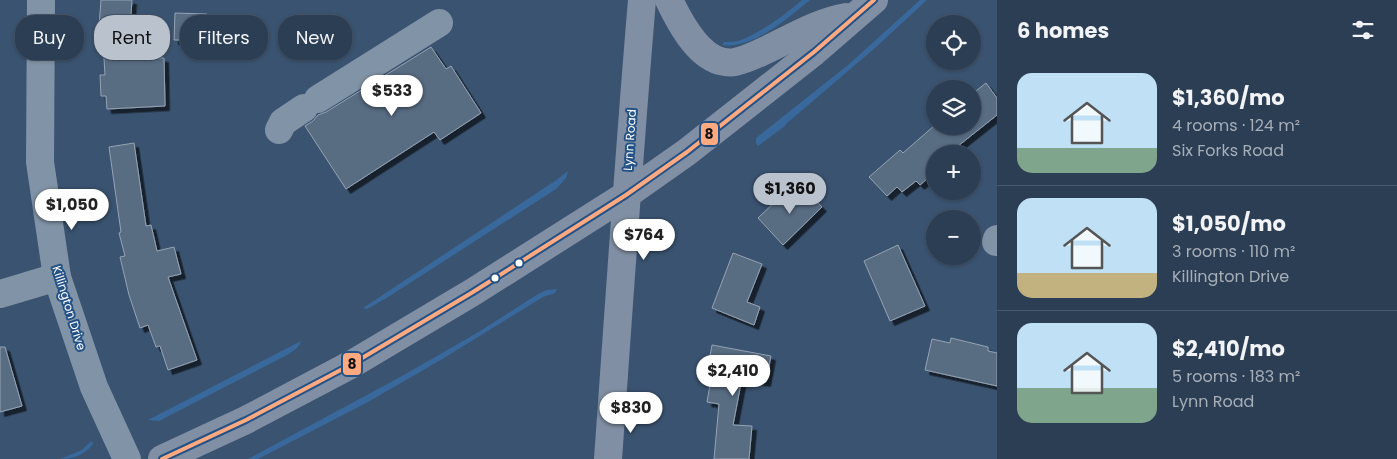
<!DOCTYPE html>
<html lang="en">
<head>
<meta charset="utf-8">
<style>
	:root { --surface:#2c3e54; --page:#38495e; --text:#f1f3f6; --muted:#a6aeb8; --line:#48576b; --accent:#bac3cd }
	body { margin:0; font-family:Poppins,sans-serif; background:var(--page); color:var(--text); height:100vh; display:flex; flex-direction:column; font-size:19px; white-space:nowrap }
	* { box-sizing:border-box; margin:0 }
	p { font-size:16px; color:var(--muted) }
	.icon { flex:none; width:28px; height:28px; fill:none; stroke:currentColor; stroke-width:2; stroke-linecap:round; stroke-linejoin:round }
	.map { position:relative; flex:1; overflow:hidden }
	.panel { display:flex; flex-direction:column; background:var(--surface); width:400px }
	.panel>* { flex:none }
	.top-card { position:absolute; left:15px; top:15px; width:475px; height:45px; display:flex; gap:10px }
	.tools { position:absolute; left:926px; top:15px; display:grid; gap:10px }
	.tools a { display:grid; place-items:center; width:55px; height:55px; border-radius:50%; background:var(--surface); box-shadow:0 1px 4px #0004,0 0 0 1px var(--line); font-size:25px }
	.price { position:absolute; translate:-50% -42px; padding:0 11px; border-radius:18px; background:#fff; color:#222; font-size:16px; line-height:32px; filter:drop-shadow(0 1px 2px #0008) }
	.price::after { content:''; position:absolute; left:50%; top:30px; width:15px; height:11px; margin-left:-8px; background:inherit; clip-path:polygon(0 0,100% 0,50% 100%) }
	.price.active { background:var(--accent); color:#111 }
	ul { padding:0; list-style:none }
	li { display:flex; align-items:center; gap:15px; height:125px; padding:0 20px }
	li+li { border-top:1px solid var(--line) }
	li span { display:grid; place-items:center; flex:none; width:140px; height:100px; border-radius:15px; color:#555 }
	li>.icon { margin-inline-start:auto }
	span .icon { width:60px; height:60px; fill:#fffc; stroke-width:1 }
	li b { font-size:21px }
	h2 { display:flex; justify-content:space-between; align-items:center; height:60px; padding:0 20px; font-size:21px }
	.pill { padding:0 18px; border-radius:20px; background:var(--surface); box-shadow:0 1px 4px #0004,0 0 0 1px var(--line); font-size:18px; line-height:45px }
	.pill.active { background:var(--accent); color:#111 }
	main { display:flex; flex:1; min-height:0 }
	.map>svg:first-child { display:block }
	.green { fill:#39699c }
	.building { fill:#586c82; stroke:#95a3b4; filter:url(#shadow) }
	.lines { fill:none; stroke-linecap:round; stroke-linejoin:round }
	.minor { stroke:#8193a6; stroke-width:28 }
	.major { stroke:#808fa3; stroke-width:28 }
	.bus-1-casing { stroke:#245286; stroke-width:8 }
	.bus-1 { stroke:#ffa980; stroke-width:4 }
	.bus-dot { fill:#fff; stroke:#245286; stroke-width:2 }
	.labels { text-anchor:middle; stroke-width:4; stroke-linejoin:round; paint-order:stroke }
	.street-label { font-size:12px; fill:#fff; stroke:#245286 }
	.line-badge { stroke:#245286; stroke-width:2 }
	.pale-badge-label { font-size:14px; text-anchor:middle; font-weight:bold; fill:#111 }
</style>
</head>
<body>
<main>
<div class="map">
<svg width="997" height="459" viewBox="0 0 997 459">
	<defs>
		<filter id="shadow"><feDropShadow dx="4.5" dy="4.5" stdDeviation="0" flood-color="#0009"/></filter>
	</defs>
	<rect width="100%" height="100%" fill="#3a5370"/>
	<g class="green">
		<path d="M802,0H810C788,18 752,50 722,45L724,42C730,42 735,42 741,40C760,33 786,14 802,0Z"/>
		<polygon points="920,0 927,0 875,48 786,124 785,126 758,146 756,143 756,138 848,65"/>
		<polygon points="568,171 566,178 556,189 385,299 367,309 363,308 555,181"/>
		<polygon points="557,289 555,293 543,297 444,358 368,402 258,459 248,459 402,376 477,333 538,294 547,290"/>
		<path d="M301,341C299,348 293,351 287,355L159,421L148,420Z"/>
		<path d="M91,441L93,444C84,455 74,459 60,459L82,450Z"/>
	</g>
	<g class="building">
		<polygon points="101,0 132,0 128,57 164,58 165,106 107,109 106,96 101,96 100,75 105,75 102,26 99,26"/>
		<polygon points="175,13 207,14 207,40 174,40"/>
		<polygon points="431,47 446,69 451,66 481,113 440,140 434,132 346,189 305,126 313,121 318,115 326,112"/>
		<polygon points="986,83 997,98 997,115 948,154 935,154 935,172 920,185 916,181 902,192 897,187 887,196 869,177 900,150 903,153 935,125 935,126 972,126 972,94"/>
		<polygon points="134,143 146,226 151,225 157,251 174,247 181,274 168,277 197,360 168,370 160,346 156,347 148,325 140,328 129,295 120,257 125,256 119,233 121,232 109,147"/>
		<polygon points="802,186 822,207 783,245 758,218 778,199 783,204"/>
		<polygon points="898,245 925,306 890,321 864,261"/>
		<polygon points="733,253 762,264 747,302 760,307 754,325 712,308"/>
		<polygon points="951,338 988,347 988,351 997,353 997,386 925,370 932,339 950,343"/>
		<polygon points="712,345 771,356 766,382 742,378 733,425 752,426 749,459 714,459 719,404 707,402 711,379 706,378"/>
		<polygon points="0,347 5,347 22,406 0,412"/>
	</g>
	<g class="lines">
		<g class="minor">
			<polyline points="41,0 40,162 57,277 94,387 127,459"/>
			<polyline points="318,99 439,23"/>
			<polyline points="279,130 283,122 304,108"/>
			<polyline points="996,242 997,239"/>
			<polyline points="0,294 57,277"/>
		</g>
		<g class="major">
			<path d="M669,0C679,21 696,54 720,61C724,62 731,63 735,62C745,60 755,55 764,51C790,39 817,22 846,17"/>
			<polyline points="162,459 246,420 352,364 473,292 626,195 687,152 814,52 874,0"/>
			<path d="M608,459C619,306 629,153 642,0"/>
		</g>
		<defs>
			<polyline id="bus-1" points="162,459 246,420 352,364 473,292 626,195 687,152 814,52 874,0"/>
		</defs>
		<use href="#bus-1" class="bus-1-casing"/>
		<use href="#bus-1" class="bus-1"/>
	</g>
	<g class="bus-dot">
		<circle cx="519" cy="263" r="4.5"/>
		<circle cx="495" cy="278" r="4.5"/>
	</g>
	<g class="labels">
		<g class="street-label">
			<text transform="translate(630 140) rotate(-86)" y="4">Lynn Road</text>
			<text transform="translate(69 308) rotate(73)" y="4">Killington Drive</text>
		</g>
	</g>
	<g class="line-badge">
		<rect x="700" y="122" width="19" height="24" rx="5" fill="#ffa980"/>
		<rect x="342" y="352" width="20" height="24" rx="5" fill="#ffa980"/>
	</g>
	<g class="pale-badge-label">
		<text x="709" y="139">8</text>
		<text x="352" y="369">8</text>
	</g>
</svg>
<div class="tools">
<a><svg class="icon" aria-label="locate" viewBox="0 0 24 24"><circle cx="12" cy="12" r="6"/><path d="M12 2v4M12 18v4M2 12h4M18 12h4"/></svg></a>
<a><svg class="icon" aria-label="layers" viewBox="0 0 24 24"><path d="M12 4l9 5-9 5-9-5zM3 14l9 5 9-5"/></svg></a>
<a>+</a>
<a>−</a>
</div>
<b class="price" style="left:392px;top:117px">$533</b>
<b class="price active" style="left:790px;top:215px">$1,360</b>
<b class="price" style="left:72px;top:231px">$1,050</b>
<b class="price" style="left:644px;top:261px">$764</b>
<b class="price" style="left:733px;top:397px">$2,410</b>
<b class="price" style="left:631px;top:434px">$830</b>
<div class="top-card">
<a class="pill">Buy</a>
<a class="pill active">Rent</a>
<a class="pill">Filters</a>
<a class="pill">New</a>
</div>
</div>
<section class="panel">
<h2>6 homes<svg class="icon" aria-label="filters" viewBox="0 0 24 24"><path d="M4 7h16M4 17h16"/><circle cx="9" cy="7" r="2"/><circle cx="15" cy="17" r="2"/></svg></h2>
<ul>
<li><span style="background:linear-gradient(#bfe0f5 75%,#7fa58c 0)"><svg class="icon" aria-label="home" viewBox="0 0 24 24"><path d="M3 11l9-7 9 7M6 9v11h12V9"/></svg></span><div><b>$1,360/mo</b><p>4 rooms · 124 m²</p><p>Six Forks Road</p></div></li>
<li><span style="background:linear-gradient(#bfe0f5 75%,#c2b280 0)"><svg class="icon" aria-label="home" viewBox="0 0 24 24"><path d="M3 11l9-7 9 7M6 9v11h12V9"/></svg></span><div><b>$1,050/mo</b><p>3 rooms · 110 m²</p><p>Killington Drive</p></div></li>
<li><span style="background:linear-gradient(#bfe0f5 65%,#7fa58c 0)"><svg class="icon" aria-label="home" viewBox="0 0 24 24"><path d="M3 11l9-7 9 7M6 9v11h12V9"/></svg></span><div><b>$2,410/mo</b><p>5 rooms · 183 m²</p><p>Lynn Road</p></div></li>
</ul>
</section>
</main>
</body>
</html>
